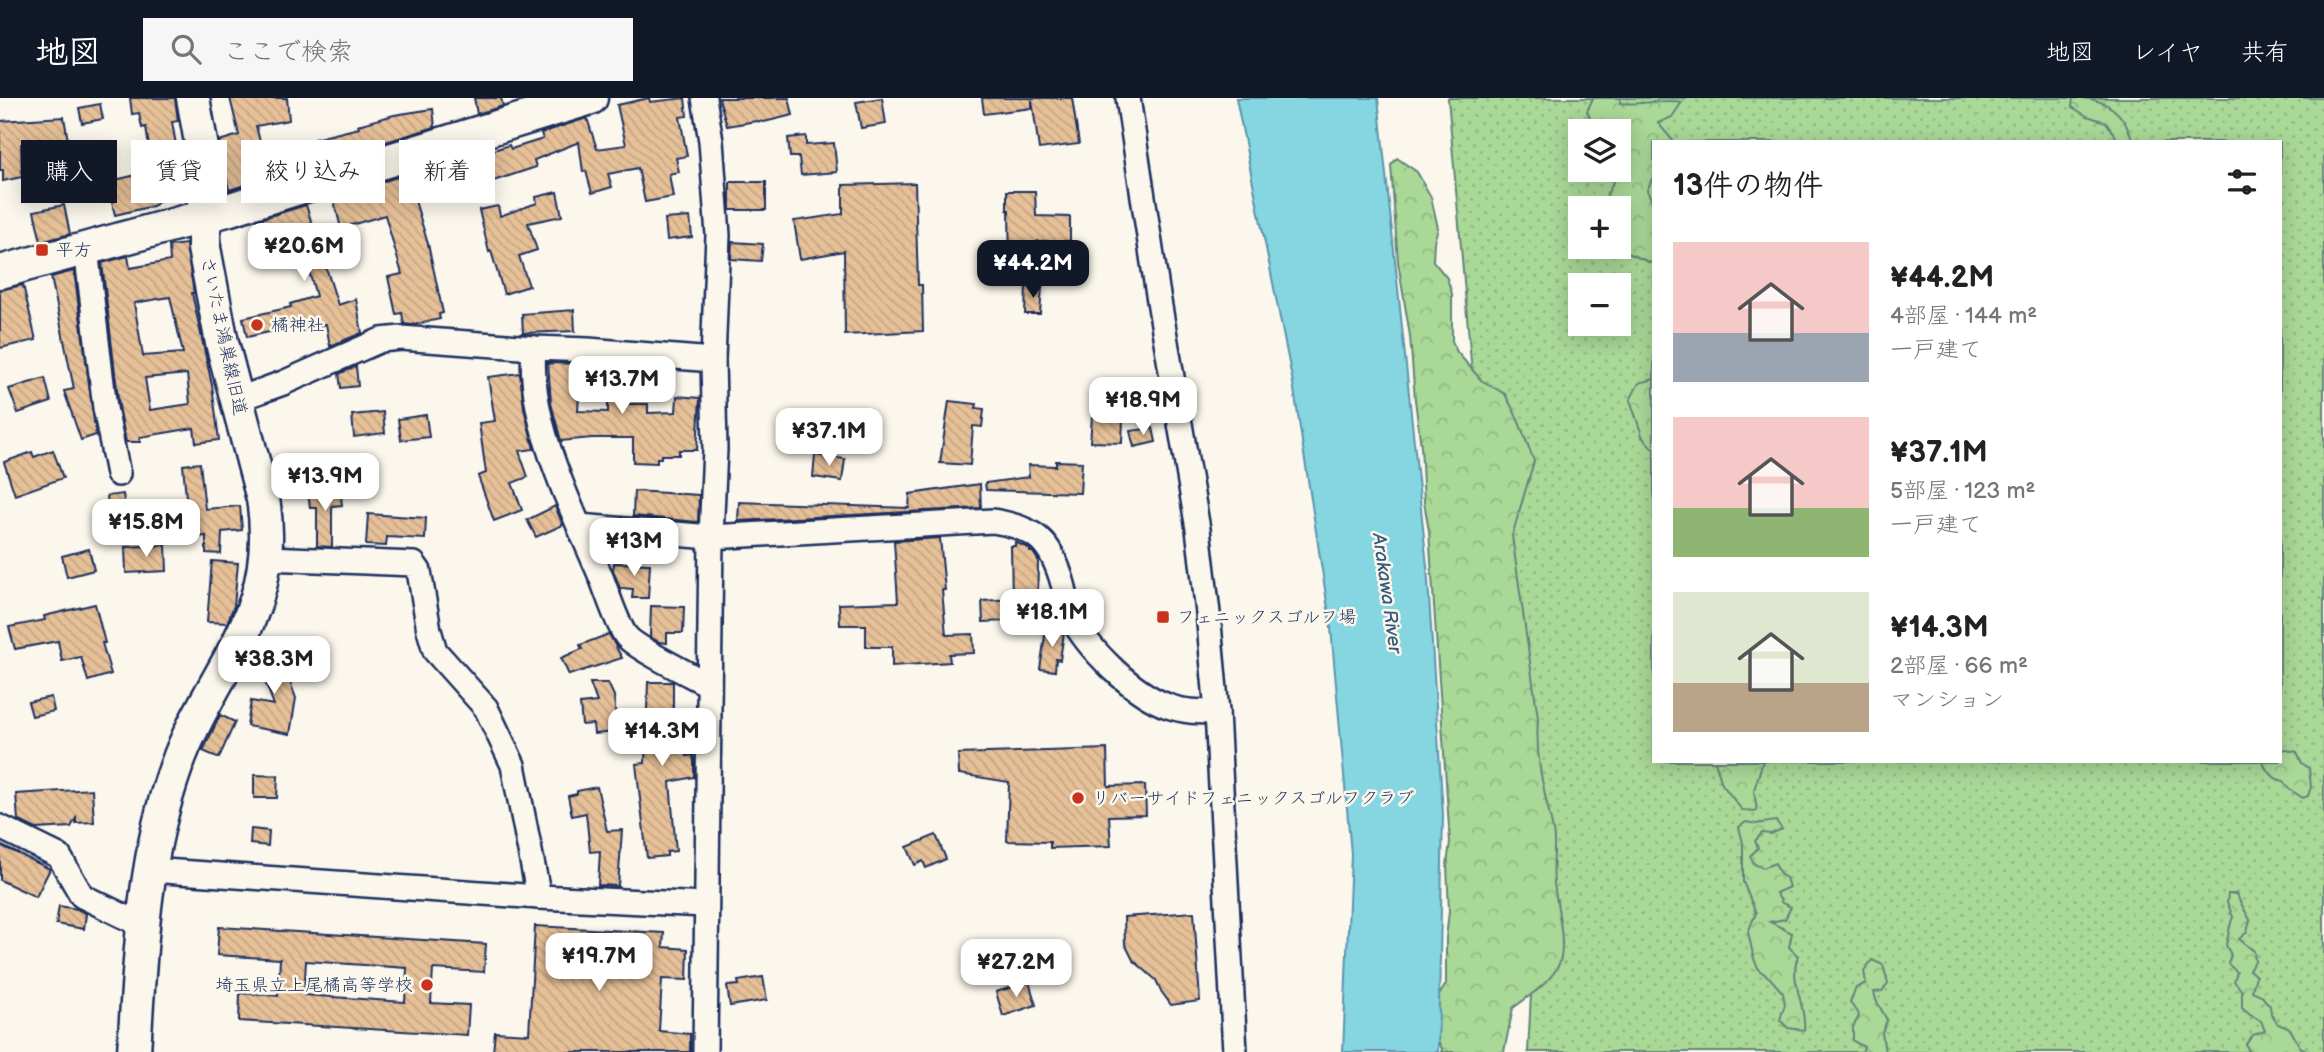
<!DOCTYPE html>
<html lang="ja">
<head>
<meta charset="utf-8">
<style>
	:root { --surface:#fff; --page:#f6f6f6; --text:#222; --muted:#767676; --accent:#111827 }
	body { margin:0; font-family:"Balsamiq Sans","Klee One",sans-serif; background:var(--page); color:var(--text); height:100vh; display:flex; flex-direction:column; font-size:26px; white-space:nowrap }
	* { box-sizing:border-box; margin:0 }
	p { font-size:23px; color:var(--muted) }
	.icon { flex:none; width:38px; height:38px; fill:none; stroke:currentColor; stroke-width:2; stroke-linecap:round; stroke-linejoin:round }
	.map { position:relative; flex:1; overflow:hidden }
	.drawer { position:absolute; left:1652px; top:42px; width:630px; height:623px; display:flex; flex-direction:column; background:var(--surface); border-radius:0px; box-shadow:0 4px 18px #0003 }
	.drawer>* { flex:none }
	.guide { position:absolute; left:21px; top:42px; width:665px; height:63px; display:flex; gap:14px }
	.buttons { position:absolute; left:1568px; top:21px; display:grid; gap:14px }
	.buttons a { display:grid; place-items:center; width:63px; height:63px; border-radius:0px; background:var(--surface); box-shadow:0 4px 18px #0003; font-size:35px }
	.price { position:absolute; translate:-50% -60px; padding:0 16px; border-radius:14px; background:#fff; color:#222; font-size:23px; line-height:46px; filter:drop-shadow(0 2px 4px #0008) }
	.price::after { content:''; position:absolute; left:50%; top:42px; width:21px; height:16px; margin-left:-10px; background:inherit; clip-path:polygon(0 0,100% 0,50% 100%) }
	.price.on { background:var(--accent); color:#fff }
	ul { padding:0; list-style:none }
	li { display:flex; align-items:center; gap:21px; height:175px; padding:0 21px }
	li span { display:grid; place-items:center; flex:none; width:196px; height:140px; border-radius:0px; color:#555 }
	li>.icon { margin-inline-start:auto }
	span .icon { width:84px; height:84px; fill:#fffc; stroke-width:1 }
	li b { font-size:30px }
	h2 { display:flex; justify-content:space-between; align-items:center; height:84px; padding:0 21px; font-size:30px }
	.chip { padding:0 24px; border-radius:0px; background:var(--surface); box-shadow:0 4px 18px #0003; font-size:24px; line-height:63px }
	.chip.on { background:var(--accent); color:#fff }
	header { display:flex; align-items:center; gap:42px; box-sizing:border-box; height:98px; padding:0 35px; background:var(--accent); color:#fff }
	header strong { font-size:33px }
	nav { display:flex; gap:38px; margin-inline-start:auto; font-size:24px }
	.search { width:490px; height:63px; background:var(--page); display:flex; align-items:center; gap:18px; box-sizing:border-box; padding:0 24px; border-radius:0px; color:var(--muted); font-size:26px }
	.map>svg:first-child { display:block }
	.green { fill:url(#green-dots); stroke:#62847a; stroke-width:2; fill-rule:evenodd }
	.forest { fill:url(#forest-crowns); stroke:#62847a; stroke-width:2 }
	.water { fill:#85d6e0; stroke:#5b93ac; stroke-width:2 }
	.building { fill:url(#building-back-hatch); stroke:#1b2f5e; stroke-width:2; fill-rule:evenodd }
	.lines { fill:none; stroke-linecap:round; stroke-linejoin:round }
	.street-casing { stroke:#1b2f5e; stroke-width:28 }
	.secondary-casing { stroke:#1b2f5e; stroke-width:37 }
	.street { stroke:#fbf7ec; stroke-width:23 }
	.secondary { stroke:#fbf7ec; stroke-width:32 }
	.poi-dot { fill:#c8321e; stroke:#fbf7ec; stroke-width:2.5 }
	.labels { text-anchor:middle; stroke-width:5; stroke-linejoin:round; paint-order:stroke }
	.poi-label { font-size:18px; fill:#1b2f5e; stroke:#fbf7ec; text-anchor:start }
	.street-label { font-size:18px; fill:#1b2f5e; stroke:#fbf7ec }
	.water-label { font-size:19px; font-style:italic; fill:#36597e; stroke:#fbf7ec }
</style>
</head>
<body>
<header>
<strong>地図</strong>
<div class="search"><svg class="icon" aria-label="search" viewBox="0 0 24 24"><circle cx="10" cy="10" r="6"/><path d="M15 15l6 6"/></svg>ここで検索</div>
<nav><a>地図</a><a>レイヤ</a><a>共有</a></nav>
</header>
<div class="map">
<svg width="2324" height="954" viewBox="0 0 2324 954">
	<defs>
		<pattern id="green-dots" width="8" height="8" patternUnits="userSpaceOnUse" patternTransform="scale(1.75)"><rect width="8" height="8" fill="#a9d897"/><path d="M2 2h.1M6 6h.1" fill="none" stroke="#91ba85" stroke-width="1.8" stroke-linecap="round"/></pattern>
		<pattern id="forest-crowns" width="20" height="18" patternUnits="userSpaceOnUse" patternTransform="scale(1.75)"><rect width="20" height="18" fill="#a9d897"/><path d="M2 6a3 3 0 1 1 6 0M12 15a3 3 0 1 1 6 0" fill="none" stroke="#91ba85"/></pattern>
		<pattern id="building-back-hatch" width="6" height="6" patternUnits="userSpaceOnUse" patternTransform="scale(1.75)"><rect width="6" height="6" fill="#e6c097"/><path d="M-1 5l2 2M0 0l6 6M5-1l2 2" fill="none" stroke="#c5a585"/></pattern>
	</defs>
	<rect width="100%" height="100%" fill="#fbf7ec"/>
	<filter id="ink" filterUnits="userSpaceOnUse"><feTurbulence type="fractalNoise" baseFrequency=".0143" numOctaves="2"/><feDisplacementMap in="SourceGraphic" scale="14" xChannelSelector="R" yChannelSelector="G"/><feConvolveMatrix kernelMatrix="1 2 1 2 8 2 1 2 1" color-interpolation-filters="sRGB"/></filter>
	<g filter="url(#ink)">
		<path class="green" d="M1448,0H2324V954H1528L1534,839L1503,489L1471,264ZM1580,33H1619V72H1580ZM1654,44H2280V663H1654ZM1580,110H1619V149H1580ZM1580,187H1619V226H1580Z"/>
		<g class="forest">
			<path d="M1593,0H1620V5C1640,8 1663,0 1682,4L1672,19L1658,25L1674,44H1654V77L1647,92L1654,107V166L1613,149H1619V110H1601L1613,84L1609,72H1619V33H1596L1587,13Z"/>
			<path d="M2073,0C2094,0 2111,4 2124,23C2128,30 2130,37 2135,44H2119L2106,24L2087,18L2072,9Z"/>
			<path d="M1397,60L1417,74L1431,99L1438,130L1434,144L1433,163L1447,180L1452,196V243L1457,254L1481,282L1505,296L1517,319L1534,363L1512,438L1538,620C1535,663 1544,691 1553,732C1556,749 1552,768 1554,785C1556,806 1569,852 1557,870C1547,887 1529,898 1513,910L1504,954H1441L1442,951L1432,930L1433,907L1446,886V840L1449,813L1447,767L1450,744L1429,433L1424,404L1421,348L1415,302L1410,238L1398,164L1391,67Z"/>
			<polygon points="1654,281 1654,352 1643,340 1630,302 1639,285"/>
			<polygon points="2280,651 2297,654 2302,665 2309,670 2311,689 2308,698 2303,700 2289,691 2283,683 2275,680 2267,672 2262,663 2280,663"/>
			<polygon points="1715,663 1763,663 1754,692 1757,713 1742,712 1722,686"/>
			<path d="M1776,723L1782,731L1771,736L1762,735L1755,743L1758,750L1750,758L1754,766L1763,770L1775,765L1780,776L1786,780L1789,789L1776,795L1782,805L1791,809L1785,821L1770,824L1792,835L1789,849L1798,858C1788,882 1807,908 1804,932L1788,930L1780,922L1785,906L1783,895L1770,880L1759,872L1754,861L1748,834L1756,815L1743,784V745L1739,729L1746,724L1756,726Z"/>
			<path d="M2228,796H2236L2250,822L2247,834L2239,841L2254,853L2255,863L2249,872L2256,878L2252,893L2261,897L2270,908L2271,916L2278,926L2290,931L2300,949L2310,954H2251L2248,952L2246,946L2253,937L2265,933L2261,923L2250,917L2242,910V893L2234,883L2237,874L2228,866L2231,857L2226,847C2229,837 2229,828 2233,819L2227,804Z"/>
			<polygon points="1872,862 1883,867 1888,885 1882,893 1874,894 1876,902 1887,922 1882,935 1885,954 1862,954 1864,949 1853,943 1853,929 1859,918 1850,904 1856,890 1866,885 1864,873"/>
		</g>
		<polygon class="water" points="1236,0 1378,0 1427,468 1443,716 1438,954 1343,954 1351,756 1331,530 1293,285"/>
		<g class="building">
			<polygon points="130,0 175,0 178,23 172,24 178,58 151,63 146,29 142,30 139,15 132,16"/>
			<polygon points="230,0 287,0 289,22 256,28 265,63 316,50 314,41 359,30 358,27 394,17 433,11 435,29 229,92 219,43 239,37"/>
			<polygon points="474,0 501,0 503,8 477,16"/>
			<polygon points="649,0 650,4 685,0 687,18 680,19 687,58 676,60 679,74 669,76 673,99 645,104 638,70 608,76 612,89 592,95 586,73 583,74 579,44 534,62 536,69 460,94 451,62 481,53 482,56 509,47 511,51 543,41 541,35 587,20 597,51 626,47 617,7"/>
			<polygon points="719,0 789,0 793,17 764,24 756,23 727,28"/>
			<polygon points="882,0 886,26 861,30 856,4"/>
			<polygon points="982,0 1072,0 1079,46 1039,51 1032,2 1032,10 984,16"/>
			<polygon points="100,6 103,21 82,25 79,10"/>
			<polygon points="64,19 72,67 52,70 49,44 21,46 22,79 3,83 3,72 0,72 0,23"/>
			<polygon points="806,38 806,47 834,45 837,74 801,77 799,59 790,59 788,40"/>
			<polygon points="165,70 170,91 164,99 153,108 115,117 107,84"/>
			<polygon points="407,76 428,146 443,215 439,216 440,221 412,227 404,226 402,215 396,216 388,179 402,176 385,117 341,130 333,99"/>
			<rect x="730" y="84" width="36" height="28"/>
			<polygon points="915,85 918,187 922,187 923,233 845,237 844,153 800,161 794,123 843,116 843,87"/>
			<polygon points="1007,93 1035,93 1036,118 1070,119 1070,143 1038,143 1039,169 1010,170 1009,112 1007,112"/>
			<polygon points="557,94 562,118 528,125 537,152 519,158 529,188 504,196 491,153 489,154 479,112 498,108 500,118 537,105 536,99"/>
			<polygon points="64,107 70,136 41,144 34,113"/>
			<polygon points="306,107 338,207 356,201 362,235 330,248 326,226 298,234 296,228 247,239 243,220 291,209 290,206 316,198 304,155 281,161 278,150 267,153 257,122"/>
			<polygon points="690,119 692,139 667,142 665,121"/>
			<polygon points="732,144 763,146 761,163 731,161"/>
			<path d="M186,146L194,195H192L212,287L219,342L196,345L194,330L140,339V344H126L119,308L102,165L128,158L130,170L170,163L169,148ZM170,199L183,255L143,258L134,205ZM187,276L190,306L150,312L145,280Z"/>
			<polygon points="74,173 96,337 81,342 64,293 74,291 51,179"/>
			<polygon points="23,187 36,242 0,250 0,192"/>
			<polygon points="1026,188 1042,189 1040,216 1025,216"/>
			<polygon points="574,212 575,233 523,235 522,216"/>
			<polygon points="548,265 581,266 578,313 608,314 608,268 626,269 627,306 648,306 648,315 676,314 677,298 700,300 697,352 679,352 679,357 661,357 661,360 657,360 657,365 633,364 633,340 592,340 561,343 551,305"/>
			<polygon points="356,268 358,288 341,290 339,276"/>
			<polygon points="520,275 524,310 534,351 519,353 528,379 512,385 522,412 494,423 478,378 486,375 479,325 495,323 488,279"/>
			<polygon points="45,280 51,304 18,315 9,291"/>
			<polygon points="949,303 977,306 976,310 984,311 982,329 973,328 970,367 940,365"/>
			<polygon points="383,314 385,335 354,339 352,317"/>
			<polygon points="426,317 429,339 401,342 398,321"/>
			<polygon points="1092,319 1123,321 1122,345 1090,344"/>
			<polygon points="1153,330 1156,344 1134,349 1130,333"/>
			<polygon points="53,352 63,380 15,397 4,364 32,354 34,359"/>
			<polygon points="815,357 845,361 842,383 813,379"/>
			<polygon points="296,362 300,383 278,387 273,366"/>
			<polygon points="1056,363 1082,364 1080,395 986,392 985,385 1029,379 1028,367 1056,368"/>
			<polygon points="200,365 205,411 240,408 242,432 222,434 221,456 206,455 206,438 167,443 164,412 187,410 183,367"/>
			<polygon points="980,386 981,410 738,423 739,404 909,410 910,396"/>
			<polygon points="340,389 342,407 332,408 332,449 317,448 317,410 310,410 308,393"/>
			<polygon points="634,393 699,397 698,424 633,418"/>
			<polygon points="123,396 127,423 110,425 107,398"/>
			<polygon points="555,408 563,427 536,439 527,422"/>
			<polygon points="368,416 426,420 425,441 387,439 386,448 366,447"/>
			<polygon points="940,440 945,492 942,492 946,537 973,536 974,555 949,556 950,564 892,568 892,549 866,549 866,527 840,527 839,506 898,504 894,443"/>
			<polygon points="1015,444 1030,451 1030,454 1033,454 1038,462 1037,522 983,524 982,503 1012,501 1011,448 1015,448"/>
			<polygon points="166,447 167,473 126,475 125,449"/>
			<polygon points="89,451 94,472 67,479 62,458"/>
			<polygon points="212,463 238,465 234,508 227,525 207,524"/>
			<polygon points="614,465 650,466 648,500 632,500 633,491 620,490 613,472"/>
			<polygon points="95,506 105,545 102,545 111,576 88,583 81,559 62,563 58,543 15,551 9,529 45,522 44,518"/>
			<polygon points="651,508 684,509 683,535 667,535 667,545 659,544 650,539"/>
			<polygon points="1046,531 1064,534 1060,562 1056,561 1055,573 1040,571"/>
			<polygon points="609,536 622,560 569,577 561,560 582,551 580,547"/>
			<polygon points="277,549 296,600 290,636 247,628 251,603 274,607 255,557"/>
			<polygon points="648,584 673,584 673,615 684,614 687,658 693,657 694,663 694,679 670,684 676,753 667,754 667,758 647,760 636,666 645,665"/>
			<polygon points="590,585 608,585 614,598 617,634 594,636 593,626 582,627 580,606 597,604"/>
			<polygon points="51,599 54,613 32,618 28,604"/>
			<polygon points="220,617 235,624 219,660 203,653"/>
			<polygon points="1107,651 1108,688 1145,687 1146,717 1109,718 1111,748 1050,750 1050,744 1007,743 1009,684 959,676 958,656"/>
			<polygon points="254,677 278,678 277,700 254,700"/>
			<polygon points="597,689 607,733 622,732 618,788 598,787 600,753 590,754 586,715 572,718 568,698 577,696 577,693"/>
			<polygon points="92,691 94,724 76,725 76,720 71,729 36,731 18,722 16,696"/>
			<polygon points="251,731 269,733 268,748 250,746"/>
			<polygon points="936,737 946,761 926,770 923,763 915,767 907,749"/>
			<polygon points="0,747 50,771 36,799 0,782"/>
			<polygon points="59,808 77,811 86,816 84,831 56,826"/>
			<polygon points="1194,814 1200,903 1171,907 1161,893 1156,882 1133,862 1125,846 1124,819"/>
			<polygon points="535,828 664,835 663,849 688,851 687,882 662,881 659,933 690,936 690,954 493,954 495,934 529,936"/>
			<path d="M219,829L486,846L484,874L433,871L431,905L469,907L467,937L239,923L240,895L278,898L280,861L217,857ZM306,863L407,870L405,904L304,897Z"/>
			<polygon points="763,879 767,902 730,908 727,888 739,887 738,883"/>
			<polygon points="1029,884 1036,907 1003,918 996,894"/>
		</g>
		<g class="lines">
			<defs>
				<g id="street">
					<polyline points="704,0 711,43 718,137 713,262 715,351 711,439 705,954"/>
					<polyline points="1128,0 1157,191 1198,431 1208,515 1217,614 1235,954"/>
					<polyline points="86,151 105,310 118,376"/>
					<path d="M534,250C527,323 573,413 601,479C607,494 617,526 626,538C635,550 693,578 709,587"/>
					<polyline points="236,302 283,285 381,242 401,240 534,250 588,252 713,262"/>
					<path d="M579,428L711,439L993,423C1036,430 1051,443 1063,486C1066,496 1066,508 1071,518C1087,550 1133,596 1168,608C1184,614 1200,614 1217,614"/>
					<polyline points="267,460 414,466 419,473 429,532 435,553 486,610 513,667 539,799"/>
					<polyline points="0,729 59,758 82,798 142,827"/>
					<polyline points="150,772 539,799 706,807"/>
				</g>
				<g id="secondary">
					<polyline points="0,174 227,112 591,0"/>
					<path d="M134,954C140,858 143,761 176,669C211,570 282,518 263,401L222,245L204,150V61L193,0"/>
				</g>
			</defs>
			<use href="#street" class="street-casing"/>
			<use href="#secondary" class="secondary-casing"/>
			<use href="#street" class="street"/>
			<use href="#secondary" class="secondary"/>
		</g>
	</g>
	<g class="poi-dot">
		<rect x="35" y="145" width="14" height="14" rx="3.5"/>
		<circle cx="257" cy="227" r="7"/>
		<rect x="1156" y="512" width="14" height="14" rx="3.5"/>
		<circle cx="1078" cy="700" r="7"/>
		<circle cx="427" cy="887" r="7"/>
	</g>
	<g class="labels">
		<g class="poi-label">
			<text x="56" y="158">平方</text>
			<text x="271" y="233">橘神社</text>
			<text x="1177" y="525">フェニックスゴルフ場</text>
			<text x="1092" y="706">リバーサイドフェニックスゴルフクラブ</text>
			<text x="413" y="893" text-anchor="end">埼玉県立上尾橘高等学校</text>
		</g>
		<g class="street-label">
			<text transform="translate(224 238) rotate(78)" y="6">さいたま鴻巣線旧道</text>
		</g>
		<g class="water-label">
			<text transform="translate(1388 495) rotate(82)" y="7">Arakawa River</text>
		</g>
	</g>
</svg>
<div class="buttons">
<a><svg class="icon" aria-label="layers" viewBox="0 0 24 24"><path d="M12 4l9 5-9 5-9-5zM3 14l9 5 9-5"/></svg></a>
<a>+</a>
<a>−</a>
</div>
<b class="price" style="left:304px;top:185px">¥20.6M</b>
<b class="price on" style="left:1033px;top:202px">¥44.2M</b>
<b class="price" style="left:622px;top:318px">¥13.7M</b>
<b class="price" style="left:1143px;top:339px">¥18.9M</b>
<b class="price" style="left:829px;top:370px">¥37.1M</b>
<b class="price" style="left:325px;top:415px">¥13.9M</b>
<b class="price" style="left:146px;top:461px">¥15.8M</b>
<b class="price" style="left:634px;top:480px">¥13M</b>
<b class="price" style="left:1052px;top:551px">¥18.1M</b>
<b class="price" style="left:274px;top:598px">¥38.3M</b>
<b class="price" style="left:662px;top:670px">¥14.3M</b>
<b class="price" style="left:599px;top:895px">¥19.7M</b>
<b class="price" style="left:1016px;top:901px">¥27.2M</b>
<div class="guide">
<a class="chip on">購入</a>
<a class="chip">賃貸</a>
<a class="chip">絞り込み</a>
<a class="chip">新着</a>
</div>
<section class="drawer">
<h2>13件の物件<svg class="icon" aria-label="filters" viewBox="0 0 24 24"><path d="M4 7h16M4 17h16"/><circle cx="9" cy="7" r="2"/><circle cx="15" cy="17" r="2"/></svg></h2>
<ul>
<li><span style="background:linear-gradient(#f6c9c9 65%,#9aa5b1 0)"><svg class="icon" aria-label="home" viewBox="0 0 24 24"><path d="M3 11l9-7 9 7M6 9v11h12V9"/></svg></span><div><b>¥44.2M</b><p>4部屋 · 144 m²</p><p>一戸建て</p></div></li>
<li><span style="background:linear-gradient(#f6c9c9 65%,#8fb573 0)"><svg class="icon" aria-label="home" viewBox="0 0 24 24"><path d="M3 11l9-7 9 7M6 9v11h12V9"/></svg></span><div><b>¥37.1M</b><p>5部屋 · 123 m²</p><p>一戸建て</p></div></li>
<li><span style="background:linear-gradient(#dfe7d0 65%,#b9a48a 0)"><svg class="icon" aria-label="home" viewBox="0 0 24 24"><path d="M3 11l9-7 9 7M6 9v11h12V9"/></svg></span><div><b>¥14.3M</b><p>2部屋 · 66 m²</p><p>マンション</p></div></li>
</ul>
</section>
</div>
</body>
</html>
